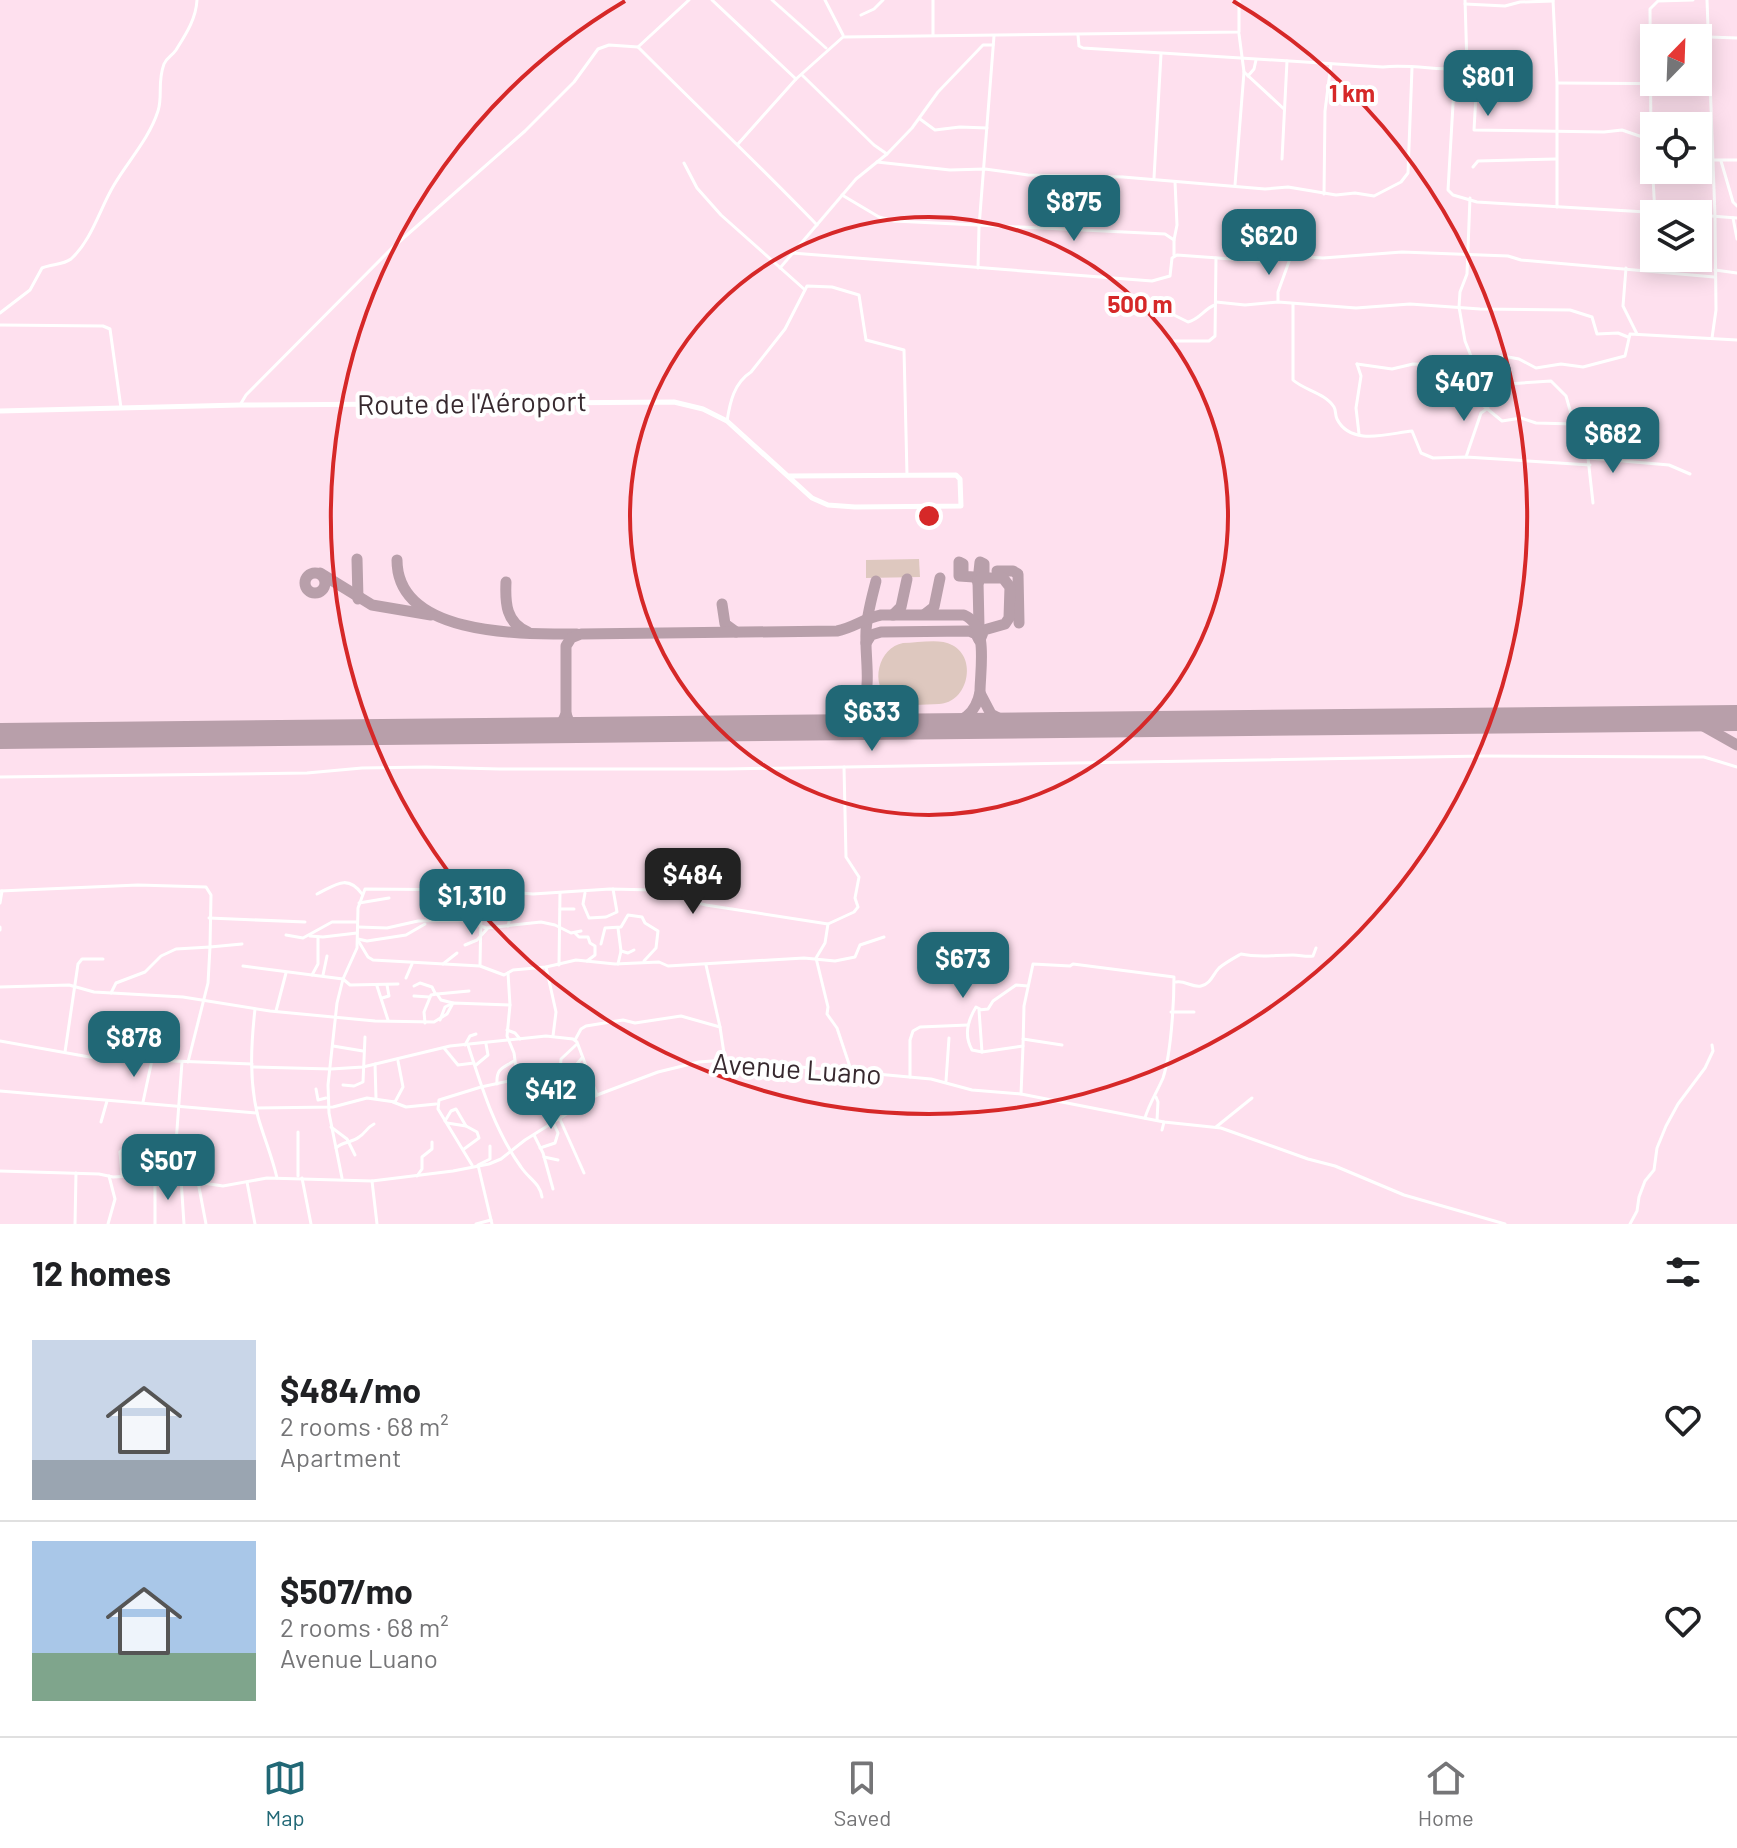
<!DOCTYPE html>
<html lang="en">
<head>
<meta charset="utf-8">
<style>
	:root { --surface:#fff; --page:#f6f6f6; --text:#202124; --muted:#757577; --line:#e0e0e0; --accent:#216876 }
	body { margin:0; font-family:Barlow,sans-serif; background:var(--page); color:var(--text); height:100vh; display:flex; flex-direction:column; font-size:30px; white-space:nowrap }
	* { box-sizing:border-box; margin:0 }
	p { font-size:26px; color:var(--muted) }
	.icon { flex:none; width:44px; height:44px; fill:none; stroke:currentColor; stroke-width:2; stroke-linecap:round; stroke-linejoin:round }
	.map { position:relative; height:1224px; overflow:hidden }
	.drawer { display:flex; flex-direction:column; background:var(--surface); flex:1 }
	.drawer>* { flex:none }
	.needle { width:52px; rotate:23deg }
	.fabs { position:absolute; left:1640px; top:24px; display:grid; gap:16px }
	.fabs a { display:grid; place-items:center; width:72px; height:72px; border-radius:0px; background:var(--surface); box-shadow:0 4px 20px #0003; font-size:40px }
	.price { position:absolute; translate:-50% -68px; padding:0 18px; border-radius:16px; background:var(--accent); color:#fff; font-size:26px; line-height:52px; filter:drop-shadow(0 2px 4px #0008) }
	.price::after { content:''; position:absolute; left:50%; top:48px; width:24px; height:18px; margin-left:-12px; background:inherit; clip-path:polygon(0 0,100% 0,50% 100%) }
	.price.on { background:#222; color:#fff }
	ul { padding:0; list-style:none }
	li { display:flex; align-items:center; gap:24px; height:200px; padding:0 32px }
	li+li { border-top:2px solid var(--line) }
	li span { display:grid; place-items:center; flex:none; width:224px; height:160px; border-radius:0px; color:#555 }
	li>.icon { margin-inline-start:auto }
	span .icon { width:96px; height:96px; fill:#fffc; stroke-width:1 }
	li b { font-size:34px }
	h2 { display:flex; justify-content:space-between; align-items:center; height:96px; padding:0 32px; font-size:34px }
	.menu { display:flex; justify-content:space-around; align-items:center; height:112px; border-top:2px solid var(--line); background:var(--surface); font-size:22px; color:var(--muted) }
	.menu a { display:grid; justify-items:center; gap:4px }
	.menu .on { color:var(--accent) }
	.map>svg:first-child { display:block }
	.green { fill:#dec8bf }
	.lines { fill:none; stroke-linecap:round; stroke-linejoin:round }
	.taxiway { stroke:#b89faa; stroke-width:11 }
	.runway { stroke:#b89faa; stroke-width:26 }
	.minor { stroke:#fff; stroke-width:3 }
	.secondary { stroke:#fff; stroke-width:5 }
	.ring { fill:none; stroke:#d62828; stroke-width:4 }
	.labels { text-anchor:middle; stroke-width:8; stroke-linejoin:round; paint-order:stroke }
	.street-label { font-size:28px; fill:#37292f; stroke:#fff }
	.centre { fill:#d62828; stroke:#fff; stroke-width:4 }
	.ring-label { font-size:24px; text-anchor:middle; font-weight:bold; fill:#d62828; stroke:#fff; stroke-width:8; stroke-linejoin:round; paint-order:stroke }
</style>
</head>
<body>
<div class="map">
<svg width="1737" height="1224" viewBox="0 0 1737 1224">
	<rect width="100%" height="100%" fill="#fee0ee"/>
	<g class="green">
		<polygon points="919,559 920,577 866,578 866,560"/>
		<path d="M903,643C918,643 940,638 952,645C978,658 968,703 939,704C925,704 903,708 891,700C868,685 879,647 903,643Z"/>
	</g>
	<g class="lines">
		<g class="taxiway">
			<polyline points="357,559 358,599"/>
			<path d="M397,560C397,637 524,634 577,634"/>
			<polyline points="997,571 1013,571 1018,574 1019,623"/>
			<polyline points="320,573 372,605 431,615"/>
			<polyline points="963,573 963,564 959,562 959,576 974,577 978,581 979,627"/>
			<circle cx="315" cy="583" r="10"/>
			<polyline points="978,581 980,562 984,564 984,574"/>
			<path d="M506,582C505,603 506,623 528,632"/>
			<polyline points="978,583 981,578 1003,578 1010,587 1009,618 1005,624 984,630 980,640"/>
			<polyline points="722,604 725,624 736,632"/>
			<polyline points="925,614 934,607 940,578"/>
			<polyline points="893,615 901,607 907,579"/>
			<polyline points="866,643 871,635 881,632 969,631 976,634 979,640"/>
			<polyline points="867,693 875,713 897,727"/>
			<polyline points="980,693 991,714 1012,725"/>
			<polyline points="566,714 569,722 581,730"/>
			<polyline points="1680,718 1698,723 1737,745"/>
			<polyline points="1712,718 1727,713 1737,714"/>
			<path d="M832,727C881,716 864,669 866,631C867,614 872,597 876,581"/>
			<path d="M551,730L561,725L566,714V646L571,638L581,634L837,631C853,628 865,618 881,615H964C989,625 980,670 980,692C976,713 963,723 942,726"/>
		</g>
		<polyline class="runway" points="0,736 1737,718"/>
		<g class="minor">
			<polyline points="712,0 796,79"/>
			<polyline points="772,0 826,48"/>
			<polyline points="825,0 843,35"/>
			<polyline points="1465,0 1467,65 1477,78 1474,130 1604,132 1622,130 1651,140 1652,161 1654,161"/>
			<polyline points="1553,0 1557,83 1557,207"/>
			<polyline points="1707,0 1715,216 1716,310 1712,338"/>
			<polyline points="1465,4 1505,6 1520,2 1553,1"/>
			<polyline points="861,15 874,9 883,0"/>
			<polyline points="933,35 933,0"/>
			<path d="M1078,35L1079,46L1083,48L1383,67C1412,64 1439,71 1468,69"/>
			<polyline points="1709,37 1737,38"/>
			<path d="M638,47C698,107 758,164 817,225"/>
			<polyline points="1455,70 1448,190 1453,195 1477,202 1680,214"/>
			<polyline points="1244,72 1284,109"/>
			<polyline points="802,75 874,145 887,154"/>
			<polyline points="1248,76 1254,69 1256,60"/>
			<polyline points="1558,83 1710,84"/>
			<polyline points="920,119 935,130 960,127 987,128"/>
			<polyline points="1651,140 1650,9 1658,1 1693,0"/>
			<polyline points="738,144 796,79 843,37 1239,32 1239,0"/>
			<polyline points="1282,159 1287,61"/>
			<polyline points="1698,160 1737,160"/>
			<polyline points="1652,161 1655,213"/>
			<polyline points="1721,161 1733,202 1737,206"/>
			<polyline points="877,162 950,170 985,169 1028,175 1123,177 1265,189 1288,187 1336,195 1355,193 1374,196 1401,182 1408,173 1412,68"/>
			<polyline points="684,163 697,188 721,215 804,289"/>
			<polyline points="1473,167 1478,161 1556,159"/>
			<polyline points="1154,178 1161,54"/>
			<polyline points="1235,185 1244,72 1239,34"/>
			<polyline points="1324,194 1325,111 1331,64"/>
			<polyline points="842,195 879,217 894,221 1165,234 1174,240 1174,255"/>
			<polyline points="1470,198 1467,274 1460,292 1459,307 1465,341 1475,366 1479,402 1502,421 1521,418 1536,423 1574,424"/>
			<polyline points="1698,215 1737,218"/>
			<polyline points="1733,218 1737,239"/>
			<polyline points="1174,240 1177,225 1175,182"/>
			<polyline points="792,253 1152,281 1170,276 1172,258 1177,255 1259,261 1291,256 1323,258 1402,252 1508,256 1521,260 1714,277"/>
			<polyline points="780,268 856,179 887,154 912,128 938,92 983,45 993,45"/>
			<polyline points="978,268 979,227 994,36"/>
			<polyline points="1626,268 1623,306 1637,334"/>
			<polyline points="1715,270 1737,273"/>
			<polyline points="1278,301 1278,292 1291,256"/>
			<polyline points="1216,302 1245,305 1278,302 1356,308 1410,304 1480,309 1570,310 1592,317 1597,334 1618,333 1628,337"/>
			<path d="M1293,304V380C1304,390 1325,393 1334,407C1336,410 1335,415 1337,419C1351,447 1390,433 1412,431L1421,453L1433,458L1466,457L1590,465"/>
			<path d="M0,313L30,290L42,268C52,264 63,265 71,259C92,240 100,208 114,185C128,161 149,139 158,111C163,95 157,83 164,64C167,57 172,56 176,50C186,34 196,19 197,0"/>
			<path d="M1172,314L1188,322C1200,319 1205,308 1215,305"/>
			<polyline points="0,325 103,326 110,329 121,408"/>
			<polyline points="1174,341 1209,341 1215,336 1216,258"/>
			<polyline points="1357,364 1392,369 1413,364 1449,365 1503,356 1519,359 1536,368 1561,364 1583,367 1625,356 1630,334 1737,340"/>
			<polyline points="1357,364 1361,376 1356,408 1359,434"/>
			<polyline points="1478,386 1551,381 1566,396 1574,424 1584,437 1582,450 1588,458 1669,465 1690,474"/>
			<polyline points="240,405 246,395 391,249 525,131 574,82 598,49 609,45 638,47 689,0"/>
			<path d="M727,421C730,402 734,383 751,372L785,329L807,286L832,287L859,295L866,340L904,350L907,475"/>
			<polyline points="1466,457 1481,413 1488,408"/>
			<polyline points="1588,458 1593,503"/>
			<polyline points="844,767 846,857 859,877 855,898 858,907 854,912 828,924 825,943 816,958 828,1007 827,1014 837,1028 851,1070"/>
			<polyline points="0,777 307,773 362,768 426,767 499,769 727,769 1483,756 1704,757 1737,767"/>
			<polyline points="0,891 138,885 206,887 211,895 210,947 242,944"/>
			<path d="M505,893C515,903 511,914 508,926"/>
			<polyline points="585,893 583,904 589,918 606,917 617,912 613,889"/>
			<path d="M317,894C334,886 347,873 362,894"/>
			<polyline points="0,903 2,891"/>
			<polyline points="359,903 389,898"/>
			<polyline points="560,909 574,909"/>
			<polyline points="209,918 305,922"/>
			<polyline points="466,920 485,911"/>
			<polyline points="0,927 0,930"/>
			<polyline points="358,927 387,928 418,921 466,920 486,928 541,922 555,925 571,933 581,931"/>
			<polyline points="575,933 579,937 588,937 590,943 595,946 595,955 587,961"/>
			<polyline points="286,935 303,938 332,922 357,922"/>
			<polyline points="310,936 323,937 357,933"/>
			<polyline points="358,939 367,941 406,935 425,924"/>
			<polyline points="359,942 368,957 373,960 480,966 504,975 513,970 546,967 576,960 615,964 659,962 668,966 804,958 835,961 855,957 860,945 884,937"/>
			<polyline points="601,944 605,928 621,927 628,915 642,917 645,923 658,931 656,948 644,961"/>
			<polyline points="465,945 477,940 487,929"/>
			<polyline points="621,951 628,953 634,950"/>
			<polyline points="443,964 457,953"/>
			<polyline points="618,964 621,951 618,928"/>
			<polyline points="480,965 481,913"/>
			<polyline points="559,965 560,893"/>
			<polyline points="706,965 720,1027"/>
			<polyline points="243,966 343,979 350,985 398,984"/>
			<polyline points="546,967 556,1012 553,1036"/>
			<polyline points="508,973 510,1005 507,1036 514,1053 517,1075 525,1090 546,1087"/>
			<polyline points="312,975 318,964 318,937"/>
			<polyline points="323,975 327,956"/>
			<polyline points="406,978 412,964"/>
			<path d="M1176,982C1185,980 1192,988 1201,986C1211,984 1213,974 1219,968C1225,963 1234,958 1241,954C1259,958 1274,955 1293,955C1300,955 1306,957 1313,956L1316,948"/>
			<polyline points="377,986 388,1020"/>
			<polyline points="414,986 420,983 432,987 435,993"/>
			<polyline points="0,987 69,985 94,992 183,997 270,1011 375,1021 434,1022 447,1014 453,1003 510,1005"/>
			<polyline points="111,993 116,983 145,972 161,956 176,949 210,947 208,983 188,1062"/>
			<polyline points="437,994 469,991"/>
			<polyline points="414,996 429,997"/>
			<polyline points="382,998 389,996 387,985"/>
			<path d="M255,1009C251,1045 249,1081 258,1117C264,1138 272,1156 277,1178"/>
			<path d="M980,1009L976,1007C968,1020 964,1036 972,1050L982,1052"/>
			<polyline points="276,1011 286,973"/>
			<polyline points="1171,1012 1194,1012"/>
			<polyline points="440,1020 445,1007 451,1004"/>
			<polyline points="425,1023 424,1012 431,995 437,994 441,1000 453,1003"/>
			<polyline points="507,1030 515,1033 520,1039"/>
			<polyline points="1023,1039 1062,1045"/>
			<polyline points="575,1040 581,1029 586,1026 623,1020 635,1023 681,1016 720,1027 725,1060"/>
			<polyline points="0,1041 95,1058 252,1064"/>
			<polyline points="465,1045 470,1036 476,1034"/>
			<path d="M468,1045C482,1088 495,1131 521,1167C529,1179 540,1183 542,1197"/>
			<polyline points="333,1046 363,1051"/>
			<path d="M1023,1046L1024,1006L1033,964L1070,966L1073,964L1174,977C1174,1003 1171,1054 1163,1078C1157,1092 1149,1104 1145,1118"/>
			<polyline points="444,1048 458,1065 474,1063"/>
			<polyline points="65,1052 78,964 82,959 103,959"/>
			<polyline points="375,1064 376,1098"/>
			<polyline points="476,1065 488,1055 486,1044"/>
			<polyline points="252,1067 331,1069 363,1067 450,1046 546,1036 573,1039 577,1042 597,1095"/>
			<polyline points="517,1069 536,1073"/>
			<polyline points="527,1070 540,1068 550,1097 584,1173"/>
			<polyline points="570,1072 582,1058"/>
			<polyline points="542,1077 570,1072 588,1075"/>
			<polyline points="910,1077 910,1040 913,1031 920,1027 968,1025"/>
			<polyline points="946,1081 949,1038"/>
			<path d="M497,1084C496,1068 503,1068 514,1061"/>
			<polyline points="343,1085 354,1086 363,1082 365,1037"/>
			<polyline points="316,1089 318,1100 326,1098"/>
			<polyline points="0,1091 257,1113"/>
			<polyline points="548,1094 559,1087 561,1059 577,1044"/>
			<polyline points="1021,1094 1023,1046 982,1052 979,1010 988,1009 993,1001 1016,985 1028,986"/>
			<polyline points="1156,1097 1158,1102 1157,1120"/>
			<polyline points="143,1102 152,1060"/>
			<polyline points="393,1102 406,1107 436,1104"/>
			<polyline points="257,1108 333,1107 367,1098 395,1102 403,1087 398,1061"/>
			<polyline points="445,1121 451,1111 456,1109 466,1126 477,1132 479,1138 464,1149"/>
			<polyline points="101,1122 107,1101"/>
			<polyline points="447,1123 466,1126"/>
			<polyline points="331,1127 347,1139 355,1155"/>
			<polyline points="1216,1127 1252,1098"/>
			<polyline points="1162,1130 1164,1122"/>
			<polyline points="298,1132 298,1176"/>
			<polyline points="534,1135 543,1153 553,1189"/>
			<polyline points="176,1143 182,1062"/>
			<polyline points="490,1146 490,1159 478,1165 492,1224"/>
			<path d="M336,1148C343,1141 352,1143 359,1137C366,1133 366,1128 374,1124"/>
			<polyline points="540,1148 555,1143 558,1133 553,1122"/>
			<polyline points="544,1157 558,1160"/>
			<polyline points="472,1165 438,1109 439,1100 481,1087 541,1074"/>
			<polyline points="0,1171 99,1174 113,1177 149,1175 223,1186 267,1178 372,1181 453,1171 489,1164 501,1159 525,1140 597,1095 658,1072 699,1062 725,1060 931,1079 972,1090 1021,1094 1164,1122 1221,1128 1308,1159 1335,1166 1404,1195 1505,1224"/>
			<polyline points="122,1176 120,1152 135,1139"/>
			<polyline points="417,1176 422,1169 422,1157 432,1149 432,1142"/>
			<polyline points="302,1178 311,1224"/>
			<polyline points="342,1178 329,1113 328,1085 337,1003 343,979 357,948 358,908 365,889 483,890 533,894 610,889 654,890 681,894 689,901 706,905 828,924"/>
			<polyline points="181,1179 184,1224"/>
			<polyline points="372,1181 377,1224"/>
			<polyline points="198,1182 206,1224"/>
			<polyline points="247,1182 255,1224"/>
			<polyline points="75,1224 76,1173"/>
			<polyline points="108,1224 115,1199 109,1176"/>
			<polyline points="155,1224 155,1176"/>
			<polyline points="476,1224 491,1220"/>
			<polyline points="1630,1224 1637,1211 1639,1197 1645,1181 1654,1170 1657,1148 1666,1126 1678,1104 1705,1068 1713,1051 1712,1045"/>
		</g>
		<polyline class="secondary" points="0,411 240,405 674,402 703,409 727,421 812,498 828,505 855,507 961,506 960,479 956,475 788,476"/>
	</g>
	<g class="ring">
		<circle cx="929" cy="516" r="299"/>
		<path d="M1233 1A598 598 0 1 1 625 1"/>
	</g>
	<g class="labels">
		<g class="street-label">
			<text transform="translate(472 403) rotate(-1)" y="10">Route de l'Aéroport</text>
			<text transform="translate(797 1069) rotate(4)" y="10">Avenue Luano</text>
		</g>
	</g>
	<circle cx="929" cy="516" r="12" class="centre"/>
	<g class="ring-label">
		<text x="1352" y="102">1 km</text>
		<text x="1140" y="313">500 m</text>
	</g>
</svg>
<div class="fabs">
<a><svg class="needle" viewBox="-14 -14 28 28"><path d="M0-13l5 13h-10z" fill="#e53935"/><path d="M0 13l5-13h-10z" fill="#757577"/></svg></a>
<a><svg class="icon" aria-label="locate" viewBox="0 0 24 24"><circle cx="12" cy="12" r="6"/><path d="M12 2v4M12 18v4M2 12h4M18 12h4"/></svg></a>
<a><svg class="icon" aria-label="layers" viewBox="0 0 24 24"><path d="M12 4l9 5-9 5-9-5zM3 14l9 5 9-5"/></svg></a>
</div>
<b class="price" style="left:1488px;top:118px">$801</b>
<b class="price" style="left:1074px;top:243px">$875</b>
<b class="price" style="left:1269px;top:277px">$620</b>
<b class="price" style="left:1464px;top:423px">$407</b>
<b class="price" style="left:1613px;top:475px">$682</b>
<b class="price" style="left:872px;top:753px">$633</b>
<b class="price on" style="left:693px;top:916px">$484</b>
<b class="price" style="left:472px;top:937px">$1,310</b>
<b class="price" style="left:963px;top:1000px">$673</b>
<b class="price" style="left:134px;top:1079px">$878</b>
<b class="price" style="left:551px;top:1131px">$412</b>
<b class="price" style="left:168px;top:1202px">$507</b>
</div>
<section class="drawer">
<h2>12 homes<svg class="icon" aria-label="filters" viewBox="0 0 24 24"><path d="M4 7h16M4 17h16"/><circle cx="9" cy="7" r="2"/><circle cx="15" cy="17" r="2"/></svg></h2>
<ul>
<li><span style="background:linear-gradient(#c9d6e8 75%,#9aa5b1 0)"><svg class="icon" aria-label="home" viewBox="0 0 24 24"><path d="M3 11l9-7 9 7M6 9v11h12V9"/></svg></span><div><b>$484/mo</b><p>2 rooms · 68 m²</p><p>Apartment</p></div><svg class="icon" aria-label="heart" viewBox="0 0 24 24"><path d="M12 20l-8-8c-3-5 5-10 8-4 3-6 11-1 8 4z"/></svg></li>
<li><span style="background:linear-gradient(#a9c7e8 70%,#7fa58c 0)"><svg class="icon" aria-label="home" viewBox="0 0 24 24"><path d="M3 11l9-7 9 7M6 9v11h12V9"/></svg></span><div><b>$507/mo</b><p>2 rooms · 68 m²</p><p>Avenue Luano</p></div><svg class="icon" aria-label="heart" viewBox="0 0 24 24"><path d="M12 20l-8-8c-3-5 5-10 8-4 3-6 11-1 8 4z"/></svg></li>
</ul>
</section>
<nav class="menu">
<a class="on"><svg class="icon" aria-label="map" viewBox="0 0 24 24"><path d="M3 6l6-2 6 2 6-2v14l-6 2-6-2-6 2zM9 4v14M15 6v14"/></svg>Map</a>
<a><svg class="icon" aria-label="saved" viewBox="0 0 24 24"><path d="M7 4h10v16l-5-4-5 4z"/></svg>Saved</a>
<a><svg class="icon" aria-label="home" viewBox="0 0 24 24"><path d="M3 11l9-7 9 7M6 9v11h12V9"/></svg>Home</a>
</nav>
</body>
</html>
